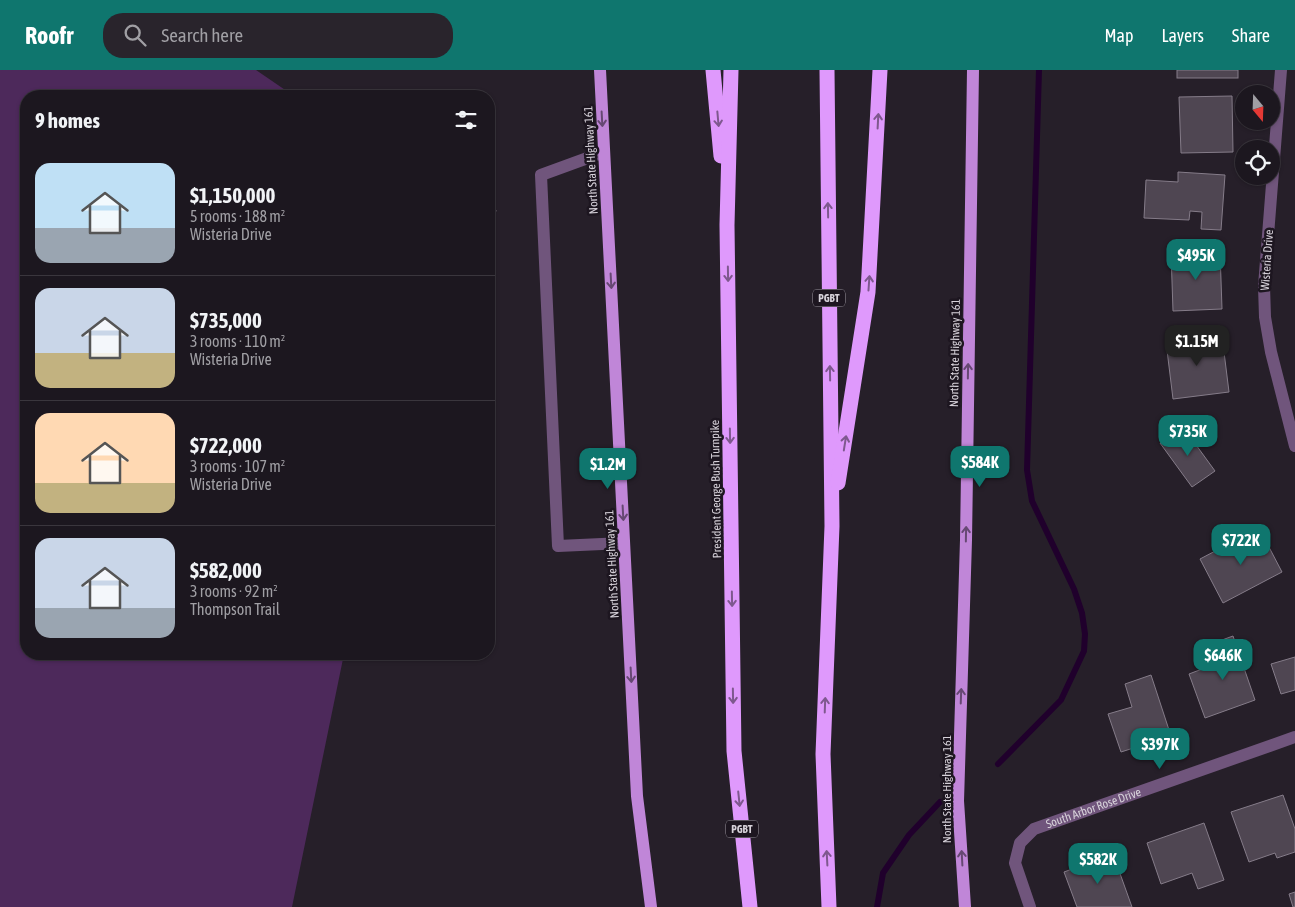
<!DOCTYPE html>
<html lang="en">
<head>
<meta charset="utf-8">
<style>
	:root { --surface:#1c171f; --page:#29242c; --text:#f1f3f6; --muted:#a09fa4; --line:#3a363d; --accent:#0f766e }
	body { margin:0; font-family:"Asap Condensed",sans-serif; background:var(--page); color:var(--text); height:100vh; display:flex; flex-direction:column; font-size:19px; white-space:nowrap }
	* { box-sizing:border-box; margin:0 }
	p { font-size:16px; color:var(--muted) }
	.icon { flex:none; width:28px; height:28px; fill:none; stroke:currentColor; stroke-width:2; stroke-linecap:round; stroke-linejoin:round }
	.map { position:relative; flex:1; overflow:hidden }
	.drawer { position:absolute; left:20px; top:20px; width:475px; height:570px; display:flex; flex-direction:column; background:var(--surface); border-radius:20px; box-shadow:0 1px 4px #0004,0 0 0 1px var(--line) }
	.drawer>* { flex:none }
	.needle { width:32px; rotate:161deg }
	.buttons { position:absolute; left:1235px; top:15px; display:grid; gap:10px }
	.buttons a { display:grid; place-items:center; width:45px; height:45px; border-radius:50%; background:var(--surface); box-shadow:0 1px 4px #0004,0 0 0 1px var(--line); font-size:25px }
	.price { position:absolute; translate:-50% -42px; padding:0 11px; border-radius:10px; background:var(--accent); color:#fff; font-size:16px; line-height:32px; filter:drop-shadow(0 1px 2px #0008) }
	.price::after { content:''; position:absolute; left:50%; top:30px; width:15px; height:11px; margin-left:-8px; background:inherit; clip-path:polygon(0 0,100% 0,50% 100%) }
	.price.on { background:#222; color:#fff }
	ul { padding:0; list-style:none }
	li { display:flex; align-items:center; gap:15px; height:125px; padding:0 15px }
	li+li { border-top:1px solid var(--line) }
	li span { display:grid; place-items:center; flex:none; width:140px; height:100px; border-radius:15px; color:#555 }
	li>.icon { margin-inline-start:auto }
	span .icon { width:60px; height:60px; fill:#fffc; stroke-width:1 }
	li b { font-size:21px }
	h2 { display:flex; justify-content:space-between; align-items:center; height:60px; padding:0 15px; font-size:21px }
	header { display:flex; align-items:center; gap:30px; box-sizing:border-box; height:70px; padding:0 25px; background:var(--accent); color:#fff }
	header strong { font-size:24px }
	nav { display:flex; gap:28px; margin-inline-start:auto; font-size:18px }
	.search { width:350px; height:45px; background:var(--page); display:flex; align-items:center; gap:12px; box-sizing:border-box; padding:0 18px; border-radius:20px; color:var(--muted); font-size:19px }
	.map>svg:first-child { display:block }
	.green { fill:#4d295b }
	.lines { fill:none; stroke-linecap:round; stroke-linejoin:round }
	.stream { stroke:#20002c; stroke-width:6 }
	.building { fill:#4f4652; stroke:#857c89 }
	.minor { stroke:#70557c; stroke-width:12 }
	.major { stroke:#c086d8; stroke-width:12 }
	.highway { stroke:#df99fc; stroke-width:15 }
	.oneway { stroke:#664873 }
	.oneway2 { stroke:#7e588e }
	.labels { text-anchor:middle; stroke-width:5; stroke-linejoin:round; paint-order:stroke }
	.shield { fill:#1d1620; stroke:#9e99a2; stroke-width:1 }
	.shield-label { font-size:11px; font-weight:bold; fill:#d6d1d9 }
	.street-label { font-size:12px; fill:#d6d1d9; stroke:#1d1620 }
</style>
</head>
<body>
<header>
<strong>Roofr</strong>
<div class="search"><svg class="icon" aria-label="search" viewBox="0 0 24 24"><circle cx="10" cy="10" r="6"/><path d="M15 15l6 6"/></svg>Search here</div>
<nav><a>Map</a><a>Layers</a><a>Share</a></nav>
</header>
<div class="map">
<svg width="1295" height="837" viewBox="0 0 1295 837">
	<rect width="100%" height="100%" fill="#261f29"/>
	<polygon class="green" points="0,0 256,0 294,26 26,26 26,584 344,584 292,837 0,837"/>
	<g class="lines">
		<g class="stream">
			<polyline points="998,694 1061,630 1084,581 1085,564 1082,543 1074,519 1032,431 1027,400 1039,0"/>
			<polyline points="877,837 883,803 909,765 940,732"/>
		</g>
	</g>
	<g class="building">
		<rect x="1177" y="0" width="61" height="8"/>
		<polygon points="1232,26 1233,82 1181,83 1179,27"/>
		<polygon points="1178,102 1225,105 1221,160 1201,159 1202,142 1190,141 1189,150 1144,148 1146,110 1178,112"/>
		<polygon points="489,139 496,140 489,174"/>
		<polygon points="1220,181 1222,239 1173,241 1171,182"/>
		<polygon points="1222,266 1229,322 1173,329 1166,272"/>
		<polygon points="1183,357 1215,401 1192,417 1160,373"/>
		<polygon points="1259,458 1282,502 1223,533 1200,489"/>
		<polygon points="1233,566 1255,630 1205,648 1189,604 1218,593 1211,574"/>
		<polygon points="1295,587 1295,620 1281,624 1271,594"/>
		<polygon points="1151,605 1171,666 1121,682 1108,644 1132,637 1125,614"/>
		<polygon points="1283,725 1295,759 1295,782 1277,788 1275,783 1249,792 1231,742"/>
		<polygon points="1204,753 1224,810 1198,819 1192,803 1161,814 1147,773"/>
		<polygon points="1113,784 1132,837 1077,837 1064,802"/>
		<polygon points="1295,822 1295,837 1293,837 1289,824"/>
	</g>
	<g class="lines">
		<g class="minor">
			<polyline points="1281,0 1264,216 1265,247 1271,282 1295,376"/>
			<polyline points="604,82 541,105 558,476 624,473"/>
			<path id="s1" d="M1030,837L1015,793L1020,773L1034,759L1295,667"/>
		</g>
		<g class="major">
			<polyline points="600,0 637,726 651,837"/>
			<polyline points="965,837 958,731 966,470 973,0"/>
		</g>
		<g class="highway">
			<polyline points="713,0 721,86"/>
			<polyline points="731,0 727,155 734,681 750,837"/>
			<polyline points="827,0 832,456 823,684 829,837"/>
			<polyline points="838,413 868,222 880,0"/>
		</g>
	</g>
	<defs><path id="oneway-shaft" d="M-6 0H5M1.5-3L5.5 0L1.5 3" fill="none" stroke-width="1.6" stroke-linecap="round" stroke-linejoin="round" transform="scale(1.25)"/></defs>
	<g class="oneway">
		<use href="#oneway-shaft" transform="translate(602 49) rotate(87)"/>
		<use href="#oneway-shaft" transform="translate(611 211) rotate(87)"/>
		<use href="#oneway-shaft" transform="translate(968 301) rotate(-89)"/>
		<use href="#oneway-shaft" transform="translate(623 443) rotate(87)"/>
		<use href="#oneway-shaft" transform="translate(966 464) rotate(-89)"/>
		<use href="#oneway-shaft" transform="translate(631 605) rotate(87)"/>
		<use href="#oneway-shaft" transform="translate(961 626) rotate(-88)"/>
		<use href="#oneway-shaft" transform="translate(962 788) rotate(-93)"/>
	</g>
	<g class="oneway2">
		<use href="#oneway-shaft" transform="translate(718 49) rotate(85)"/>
		<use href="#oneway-shaft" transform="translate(878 51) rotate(-87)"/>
		<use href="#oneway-shaft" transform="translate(828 140) rotate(-91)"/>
		<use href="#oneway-shaft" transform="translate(728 204) rotate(89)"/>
		<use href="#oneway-shaft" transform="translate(869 213) rotate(-86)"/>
		<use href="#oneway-shaft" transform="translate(830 303) rotate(-91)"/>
		<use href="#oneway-shaft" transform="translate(730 366) rotate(89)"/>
		<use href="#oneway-shaft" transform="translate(845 373) rotate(-81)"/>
		<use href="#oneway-shaft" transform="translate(732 529) rotate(89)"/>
		<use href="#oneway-shaft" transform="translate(733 626) rotate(89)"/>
		<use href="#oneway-shaft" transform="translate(825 635) rotate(-88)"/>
		<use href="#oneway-shaft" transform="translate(739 729) rotate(84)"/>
		<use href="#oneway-shaft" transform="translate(827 788) rotate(-93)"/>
	</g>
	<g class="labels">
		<g class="shield">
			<rect x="813" y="219.5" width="32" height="17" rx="4"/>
			<rect x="726" y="750.5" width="32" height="17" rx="4"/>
		</g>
		<g class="shield-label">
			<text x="829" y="232">PGBT</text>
			<text x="742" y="763">PGBT</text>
		</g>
		<g class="street-label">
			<text transform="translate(591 90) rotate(-93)" y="4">North State Highway 161</text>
			<text transform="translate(1267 190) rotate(-86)" y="4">Wisteria Drive</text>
			<text transform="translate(955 283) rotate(-89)" y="4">North State Highway 161</text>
			<text transform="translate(716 419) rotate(-91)" y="4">President George Bush Turnpike</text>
			<text transform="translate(612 494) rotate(-93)" y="4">North State Highway 161</text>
			<text transform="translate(947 719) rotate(-90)" y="4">North State Highway 161</text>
			<text dy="4" stroke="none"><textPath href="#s1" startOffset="150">South Arbor Rose Drive</textPath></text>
		</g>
	</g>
</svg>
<div class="buttons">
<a><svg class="needle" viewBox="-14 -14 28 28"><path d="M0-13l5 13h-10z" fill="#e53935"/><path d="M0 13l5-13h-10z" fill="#a09fa4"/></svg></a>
<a><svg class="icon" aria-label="locate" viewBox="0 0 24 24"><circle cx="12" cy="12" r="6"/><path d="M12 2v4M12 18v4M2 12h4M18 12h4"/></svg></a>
</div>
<b class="price" style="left:1196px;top:211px">$495K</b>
<b class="price on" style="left:1197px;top:297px">$1.15M</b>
<b class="price" style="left:1188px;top:387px">$735K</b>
<b class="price" style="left:980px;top:418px">$584K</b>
<b class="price" style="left:608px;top:420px">$1.2M</b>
<b class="price" style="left:1241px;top:496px">$722K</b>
<b class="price" style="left:1223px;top:611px">$646K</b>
<b class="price" style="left:1160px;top:700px">$397K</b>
<b class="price" style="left:1098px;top:815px">$582K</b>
<section class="drawer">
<h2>9 homes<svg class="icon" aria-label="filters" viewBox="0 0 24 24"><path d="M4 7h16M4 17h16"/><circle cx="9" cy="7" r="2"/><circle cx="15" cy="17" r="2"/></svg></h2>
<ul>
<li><span style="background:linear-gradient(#bfe0f5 65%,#9aa5b1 0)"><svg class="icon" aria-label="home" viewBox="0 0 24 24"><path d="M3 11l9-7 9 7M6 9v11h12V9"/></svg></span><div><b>$1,150,000</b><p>5 rooms · 188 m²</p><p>Wisteria Drive</p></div></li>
<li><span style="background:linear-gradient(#c9d6e8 65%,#c2b280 0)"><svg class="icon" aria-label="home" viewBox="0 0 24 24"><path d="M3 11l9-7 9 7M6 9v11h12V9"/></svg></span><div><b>$735,000</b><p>3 rooms · 110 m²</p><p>Wisteria Drive</p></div></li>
<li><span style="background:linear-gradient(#ffd9b3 70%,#c2b280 0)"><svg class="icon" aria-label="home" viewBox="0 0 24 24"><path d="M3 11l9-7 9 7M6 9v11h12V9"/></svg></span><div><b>$722,000</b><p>3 rooms · 107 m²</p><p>Wisteria Drive</p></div></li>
<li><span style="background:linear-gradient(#c9d6e8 70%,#9aa5b1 0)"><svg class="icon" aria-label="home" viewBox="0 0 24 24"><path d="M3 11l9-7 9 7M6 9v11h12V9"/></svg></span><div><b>$582,000</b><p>3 rooms · 92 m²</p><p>Thompson Trail</p></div></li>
</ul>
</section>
</div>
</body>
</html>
